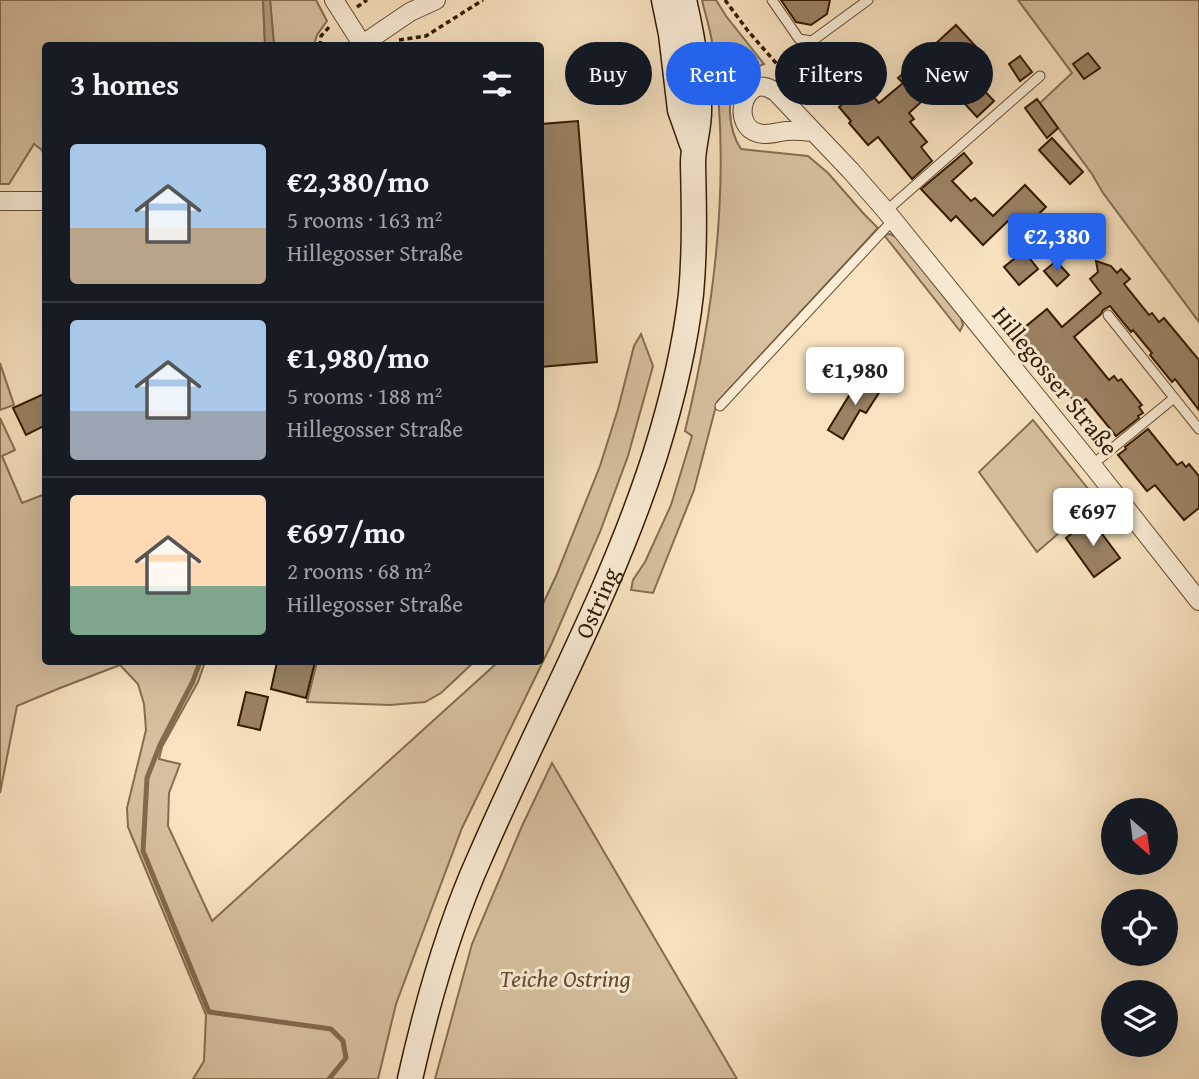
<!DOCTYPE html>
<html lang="en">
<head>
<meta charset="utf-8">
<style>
	:root { --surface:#171b24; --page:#20242c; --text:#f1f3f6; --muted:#9ea1a6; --line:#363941; --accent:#2563eb }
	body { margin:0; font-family:"Gentium Book Plus",serif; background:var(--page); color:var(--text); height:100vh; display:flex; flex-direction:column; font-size:26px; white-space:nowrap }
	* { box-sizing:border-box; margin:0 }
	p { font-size:23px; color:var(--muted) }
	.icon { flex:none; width:38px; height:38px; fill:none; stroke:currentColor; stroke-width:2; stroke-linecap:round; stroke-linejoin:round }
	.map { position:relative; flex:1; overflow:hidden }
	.sheet { position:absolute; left:42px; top:42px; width:502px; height:623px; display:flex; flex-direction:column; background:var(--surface); border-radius:7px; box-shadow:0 7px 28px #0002 }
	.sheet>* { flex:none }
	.guide { position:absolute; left:565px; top:42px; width:528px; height:63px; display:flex; gap:14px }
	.needle { width:46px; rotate:152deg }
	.controls { position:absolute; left:1101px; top:798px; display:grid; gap:14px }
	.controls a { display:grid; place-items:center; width:77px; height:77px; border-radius:50%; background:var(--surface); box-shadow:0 7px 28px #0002; font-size:35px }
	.price { position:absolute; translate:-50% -60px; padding:0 16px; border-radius:7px; background:#fff; color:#222; font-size:23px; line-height:46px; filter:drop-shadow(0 2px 4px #0008) }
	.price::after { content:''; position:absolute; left:50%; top:42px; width:21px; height:16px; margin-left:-10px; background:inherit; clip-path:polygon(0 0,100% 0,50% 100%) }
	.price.current { background:var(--accent); color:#fff }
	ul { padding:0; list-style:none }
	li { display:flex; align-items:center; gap:21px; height:175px; padding:0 28px }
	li+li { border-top:2px solid var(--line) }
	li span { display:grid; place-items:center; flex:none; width:196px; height:140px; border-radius:7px; color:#555 }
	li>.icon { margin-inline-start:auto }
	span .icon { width:84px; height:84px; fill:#fffc; stroke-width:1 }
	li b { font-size:30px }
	h2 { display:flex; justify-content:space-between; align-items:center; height:84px; padding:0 28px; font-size:30px }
	.pill { padding:0 24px; border-radius:32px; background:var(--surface); box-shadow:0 7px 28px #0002; font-size:24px; line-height:63px }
	.pill.current { background:var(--accent); color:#fff }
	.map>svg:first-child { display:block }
	.green { fill:#d7c09f; stroke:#866d50; stroke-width:2 }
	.water { fill:#b69e7f; stroke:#83694d; stroke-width:2 }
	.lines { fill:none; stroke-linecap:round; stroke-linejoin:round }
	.stream { stroke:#83694d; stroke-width:5 }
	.building { fill:#9b8264; stroke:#361a02; stroke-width:2 }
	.service-casing { stroke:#664c31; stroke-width:11 }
	.minor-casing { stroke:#664c31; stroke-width:20 }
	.secondary-casing { stroke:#361a02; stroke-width:27 }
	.path { stroke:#361a02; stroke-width:3.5; stroke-dasharray:5 3.5; stroke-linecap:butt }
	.service { stroke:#faecd5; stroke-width:9 }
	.minor { stroke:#faecd5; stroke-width:18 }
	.secondary { stroke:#faecd5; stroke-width:24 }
	.labels { text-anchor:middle; stroke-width:6; stroke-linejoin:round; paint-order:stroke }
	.street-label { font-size:24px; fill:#361a02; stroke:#faecd5 }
	.park-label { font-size:24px; font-style:italic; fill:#664c31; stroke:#faecd5 }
</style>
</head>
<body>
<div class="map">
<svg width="1199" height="1079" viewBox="0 0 1199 1079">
	<rect width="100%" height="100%" fill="#f8e2bf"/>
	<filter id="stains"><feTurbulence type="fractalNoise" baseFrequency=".00286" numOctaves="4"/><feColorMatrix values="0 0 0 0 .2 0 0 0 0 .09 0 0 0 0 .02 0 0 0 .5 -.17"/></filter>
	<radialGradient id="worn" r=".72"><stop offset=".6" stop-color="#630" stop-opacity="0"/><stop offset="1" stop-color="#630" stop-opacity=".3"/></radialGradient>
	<g class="green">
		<polygon points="0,0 263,0 265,45 46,46 45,160 42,150 34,144 9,184 0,184"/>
		<polygon points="270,0 316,0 327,21 317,35 314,45 274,45"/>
		<path d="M702,0H716L726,16L764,64C755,68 746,71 740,78C724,95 729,131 741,149L808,156L828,173L864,214L878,228L717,402L694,490L653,593L631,590L633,580L645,562L671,505L692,436L685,431C716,304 732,171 712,42C710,28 705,14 702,0Z"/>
		<polygon points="1018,0 1199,0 1199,322 1103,193 1092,174 1040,103 1072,73"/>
		<polygon points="890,234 898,238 961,318 963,325 960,331 884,235"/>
		<polygon points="641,334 653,366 628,456 600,532 551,645 462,828 396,1004 378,1079 193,1079 204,1061 206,1015 128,827 127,808 146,730 144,704 138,684 120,665 60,688 17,706 0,793 0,418 15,450 2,456 22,503 45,494 46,662 205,662 198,682 162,747 159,759 180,764 169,793 168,826 212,921 498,662 541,662 541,608 556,576 600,466 618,409 634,346"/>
		<polygon points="0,363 14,405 0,410"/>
		<polygon points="1033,420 1097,500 1037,552 979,472"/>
		<polygon points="317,662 474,662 441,693 425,702 390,705 307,702"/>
		<polygon points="552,763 737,1079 435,1079 472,944 522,826"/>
	</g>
	<polygon class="water" points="263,0 270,0 274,45 265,45"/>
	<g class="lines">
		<polyline class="stream" points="200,662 193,681 160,745 147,778 143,851 209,1012 331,1029 343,1041 346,1058 329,1079"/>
	</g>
	<g class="building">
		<polygon points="781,0 830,0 827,14 811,25 796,22"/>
		<polygon points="956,25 979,50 961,66 994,101 977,117 944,81 909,113 914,119 910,122 927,142 921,147 932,161 912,179 878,137 868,145 849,123 851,121 839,107 864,86 879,103 903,83 898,78"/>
		<polygon points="1088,53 1100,68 1084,79 1073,64"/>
		<polygon points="1020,56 1032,72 1020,81 1009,64"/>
		<polygon points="1037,99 1058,128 1047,138 1025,108"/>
		<polygon points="578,121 597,362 541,367 541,124"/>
		<polygon points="1052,138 1083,172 1070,184 1039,150"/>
		<polygon points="964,153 972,163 952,181 971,201 975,198 993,216 1025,185 1046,207 1020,232 1009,220 983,245 956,216 951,221 921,189"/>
		<polygon points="1024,251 1038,269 1019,285 1004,267"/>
		<polygon points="1056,261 1069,275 1057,286 1044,271"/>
		<polygon points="1096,261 1111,266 1117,273 1121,269 1130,279 1124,284 1149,315 1152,313 1159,322 1164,318 1199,360 1199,410 1175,379 1172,382 1150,355 1152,353 1133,330 1131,332 1110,306 1103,310 1101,314 1074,337 1109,380 1114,376 1118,381 1121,379 1142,405 1139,407 1143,413 1138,416 1139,418 1116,436 1086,399 1078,406 1049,369 1050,369 1019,332 1047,309 1062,327 1101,293 1090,279 1098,272"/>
		<polygon points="866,378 882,388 866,413 860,410 843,439 828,430 858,381 862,384"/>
		<polygon points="46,393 46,425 26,435 13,408"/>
		<polygon points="1148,429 1177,465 1182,462 1186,467 1189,464 1199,476 1199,508 1184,520 1155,485 1147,491 1118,455 1126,449 1125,447"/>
		<polygon points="1091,519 1120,558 1094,577 1066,538"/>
		<polygon points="277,662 315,662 306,698 271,689"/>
		<polygon points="246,692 268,697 260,730 238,725"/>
	</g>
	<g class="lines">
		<defs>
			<g id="service">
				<polyline points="772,0 799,39 812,41 868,0"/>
				<polyline points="886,211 1040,76"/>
				<polyline points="1108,315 1199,429"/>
				<polyline points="720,406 893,220"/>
				<polyline points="1092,465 1174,398"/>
			</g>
			<g id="minor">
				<polyline points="334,0 362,44"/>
				<polyline points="360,46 410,12 436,0"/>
				<path d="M814,132C804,131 795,130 786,131C777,132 767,136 758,133C732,126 742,82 765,87C768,87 771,90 775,91L851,171L886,211L1092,465L1199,601"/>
				<polyline points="0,201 46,201"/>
			</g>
			<g id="secondary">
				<polyline points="664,0 671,34 680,110 692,144"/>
				<path id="s1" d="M410,1079C427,1003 448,928 480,857C538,723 610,595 655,455C671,404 685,348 691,294C695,251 694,207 693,163C693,144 700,126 699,107C699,71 692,35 684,0"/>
			</g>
		</defs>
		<use href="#service" class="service-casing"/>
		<use href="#minor" class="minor-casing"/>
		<use href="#secondary" class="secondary-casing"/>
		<g class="path">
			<polyline points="725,0 748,31 790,79"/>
			<polyline points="357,7 367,0"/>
			<polyline points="399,40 426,36 483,0"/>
			<polyline points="320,46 321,36 331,25"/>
		</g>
		<use href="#service" class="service"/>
		<use href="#minor" class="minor"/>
		<use href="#secondary" class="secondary"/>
	</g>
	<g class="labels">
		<g class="street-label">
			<text transform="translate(1055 381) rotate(51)" y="8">Hillegosser Straße</text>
			<text dy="8" stroke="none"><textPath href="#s1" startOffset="513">Ostring</textPath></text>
		</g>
		<g class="park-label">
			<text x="565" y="987">Teiche Ostring</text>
		</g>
	</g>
	<rect width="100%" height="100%" filter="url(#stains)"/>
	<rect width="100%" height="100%" fill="url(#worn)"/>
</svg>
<div class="controls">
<a><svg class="needle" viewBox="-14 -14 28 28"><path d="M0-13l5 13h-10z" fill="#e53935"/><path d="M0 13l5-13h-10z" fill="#9ea1a6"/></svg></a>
<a><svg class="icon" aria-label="locate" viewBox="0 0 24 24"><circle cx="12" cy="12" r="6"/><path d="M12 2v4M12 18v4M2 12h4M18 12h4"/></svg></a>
<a><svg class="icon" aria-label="layers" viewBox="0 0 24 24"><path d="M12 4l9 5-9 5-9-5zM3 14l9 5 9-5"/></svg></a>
</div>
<b class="price current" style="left:1057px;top:273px">€2,380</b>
<b class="price" style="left:855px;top:407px">€1,980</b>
<b class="price" style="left:1093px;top:548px">€697</b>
<div class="guide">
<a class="pill">Buy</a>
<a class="pill current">Rent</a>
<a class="pill">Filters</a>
<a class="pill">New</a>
</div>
<section class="sheet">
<h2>3 homes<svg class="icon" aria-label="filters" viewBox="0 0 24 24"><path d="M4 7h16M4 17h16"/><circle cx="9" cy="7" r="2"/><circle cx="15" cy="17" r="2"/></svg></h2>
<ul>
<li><span style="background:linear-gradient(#a9c7e8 60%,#b9a48a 0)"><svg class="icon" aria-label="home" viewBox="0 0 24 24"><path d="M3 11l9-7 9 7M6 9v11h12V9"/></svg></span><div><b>€2,380/mo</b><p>5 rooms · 163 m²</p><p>Hillegosser Straße</p></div></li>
<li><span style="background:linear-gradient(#a9c7e8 65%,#9aa5b1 0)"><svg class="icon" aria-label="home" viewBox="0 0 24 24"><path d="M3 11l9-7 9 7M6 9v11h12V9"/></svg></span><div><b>€1,980/mo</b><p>5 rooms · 188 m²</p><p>Hillegosser Straße</p></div></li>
<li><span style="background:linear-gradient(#ffd9b3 65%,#7fa58c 0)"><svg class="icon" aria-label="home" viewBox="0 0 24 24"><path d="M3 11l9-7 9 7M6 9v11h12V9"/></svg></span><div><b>€697/mo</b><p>2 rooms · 68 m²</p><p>Hillegosser Straße</p></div></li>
</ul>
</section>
</div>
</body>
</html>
